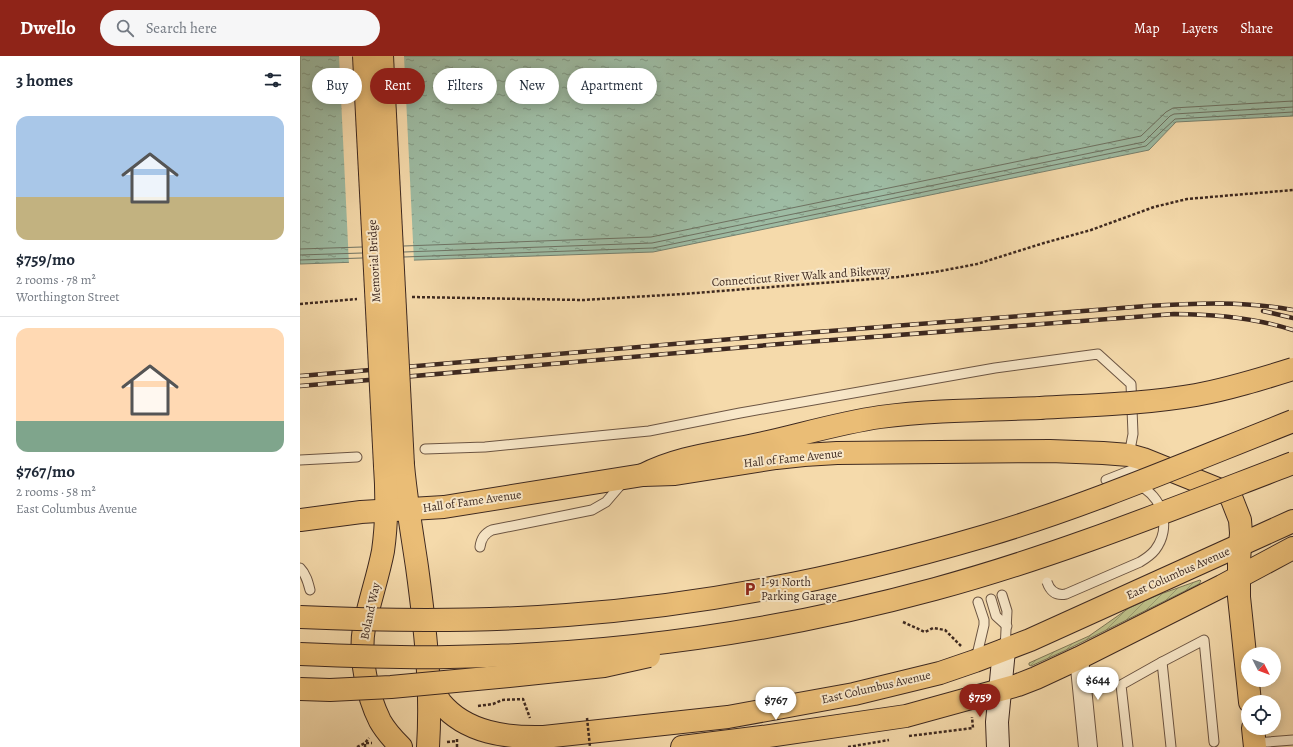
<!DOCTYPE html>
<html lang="en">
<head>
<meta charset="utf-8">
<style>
	:root { --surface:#fff; --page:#f6f6f7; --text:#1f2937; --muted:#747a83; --line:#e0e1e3; --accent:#8f2418 }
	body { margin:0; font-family:Alegreya,serif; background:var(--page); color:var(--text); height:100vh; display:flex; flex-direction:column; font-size:15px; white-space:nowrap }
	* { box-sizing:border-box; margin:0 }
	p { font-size:13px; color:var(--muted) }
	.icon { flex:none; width:22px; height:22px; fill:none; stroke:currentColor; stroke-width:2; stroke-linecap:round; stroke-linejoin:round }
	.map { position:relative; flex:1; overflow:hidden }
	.details { display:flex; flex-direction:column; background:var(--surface); width:300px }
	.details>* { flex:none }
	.banner { position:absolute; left:12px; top:12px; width:380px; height:36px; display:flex; gap:8px }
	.needle { width:26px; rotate:132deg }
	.controls { position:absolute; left:941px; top:591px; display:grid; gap:8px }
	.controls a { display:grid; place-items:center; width:40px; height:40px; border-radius:50%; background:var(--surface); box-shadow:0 2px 10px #0003; font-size:20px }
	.price { position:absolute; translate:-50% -34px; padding:0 9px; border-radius:14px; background:#fff; color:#222; font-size:13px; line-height:26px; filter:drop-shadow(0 1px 2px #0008) }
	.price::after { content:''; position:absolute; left:50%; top:24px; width:12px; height:9px; margin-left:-6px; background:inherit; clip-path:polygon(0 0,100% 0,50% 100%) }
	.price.active { background:var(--accent); color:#fff }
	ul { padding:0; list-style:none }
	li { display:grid; align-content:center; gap:8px; height:212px; padding:0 16px }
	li+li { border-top:1px solid var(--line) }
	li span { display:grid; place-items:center; height:124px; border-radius:12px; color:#555 }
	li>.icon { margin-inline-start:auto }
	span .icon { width:72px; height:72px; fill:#fffc; stroke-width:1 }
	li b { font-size:17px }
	h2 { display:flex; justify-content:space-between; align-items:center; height:48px; padding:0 16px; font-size:17px }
	.tag { padding:0 14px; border-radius:18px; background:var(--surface); box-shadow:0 2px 10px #0003; font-size:14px; line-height:36px }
	.tag.active { background:var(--accent); color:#fff }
	header { display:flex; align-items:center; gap:24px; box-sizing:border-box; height:56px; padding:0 20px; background:var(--accent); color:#fff }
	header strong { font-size:19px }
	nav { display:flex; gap:22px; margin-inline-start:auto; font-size:14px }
	.search { width:280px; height:36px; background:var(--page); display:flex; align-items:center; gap:10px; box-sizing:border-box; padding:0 14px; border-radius:22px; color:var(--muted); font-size:15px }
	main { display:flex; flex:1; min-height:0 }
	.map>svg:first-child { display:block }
	.garden { fill:url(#garden-furrows); stroke:#7e7454 }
	.water { fill:url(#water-ripples); stroke:#77816f }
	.pier { fill:#f5daab }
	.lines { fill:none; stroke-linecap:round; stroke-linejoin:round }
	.shore { stroke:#6e7262; stroke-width:1 }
	.lane-casing { stroke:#6c5543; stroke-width:11 }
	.street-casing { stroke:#6c5543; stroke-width:20 }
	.secondary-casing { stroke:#3e2920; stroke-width:24 }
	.primary-casing { stroke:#3e2920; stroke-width:24 }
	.highway-casing { stroke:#3e2920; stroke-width:24 }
	.path { stroke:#3e2920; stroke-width:2.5; stroke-dasharray:3 2; stroke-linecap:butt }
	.lane { stroke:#f8e7c8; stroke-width:9 }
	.street { stroke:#f8e7c8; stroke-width:18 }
	.secondary { stroke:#f8e7c8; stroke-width:22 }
	.primary { stroke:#eabd76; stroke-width:22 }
	.highway { stroke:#eabd76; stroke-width:22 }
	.rail-casing { stroke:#3e2920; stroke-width:4.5 }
	.rail { stroke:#f8e7c8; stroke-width:3; stroke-dasharray:9; stroke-linecap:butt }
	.lane-bridge-casing { stroke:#6c5543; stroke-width:11; stroke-linecap:butt }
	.primary-bridge-casing { stroke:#3e2920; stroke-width:24; stroke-linecap:butt }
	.highway-bridge-casing { stroke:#3e2920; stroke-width:24; stroke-linecap:butt }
	.path-bridge { stroke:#3e2920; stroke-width:2.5; stroke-dasharray:3 2; stroke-linecap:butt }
	.lane-bridge { stroke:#f8e7c8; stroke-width:9 }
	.primary-bridge { stroke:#eabd76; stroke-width:22 }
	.highway-bridge { stroke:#eabd76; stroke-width:22 }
	.labels { text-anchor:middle; stroke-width:4; stroke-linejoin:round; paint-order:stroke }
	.street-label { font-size:12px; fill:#3e2920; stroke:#f8e7c8 }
	.poi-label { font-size:12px; fill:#3e2920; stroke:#f8e7c8; text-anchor:start }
</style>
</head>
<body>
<header>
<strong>Dwello</strong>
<div class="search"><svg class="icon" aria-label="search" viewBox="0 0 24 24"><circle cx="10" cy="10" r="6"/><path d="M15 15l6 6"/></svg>Search here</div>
<nav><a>Map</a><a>Layers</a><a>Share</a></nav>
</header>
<main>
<section class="details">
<h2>3 homes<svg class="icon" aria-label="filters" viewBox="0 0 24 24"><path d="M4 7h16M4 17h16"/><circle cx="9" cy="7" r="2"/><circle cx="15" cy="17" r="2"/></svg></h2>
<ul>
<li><span style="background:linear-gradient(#a9c7e8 65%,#c2b280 0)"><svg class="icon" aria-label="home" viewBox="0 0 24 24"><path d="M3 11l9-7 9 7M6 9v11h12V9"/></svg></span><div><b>$759/mo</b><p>2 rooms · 78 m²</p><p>Worthington Street</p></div></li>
<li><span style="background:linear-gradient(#ffd9b3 75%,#7fa58c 0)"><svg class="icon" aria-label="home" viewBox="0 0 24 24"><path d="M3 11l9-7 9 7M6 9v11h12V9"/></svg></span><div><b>$767/mo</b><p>2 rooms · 58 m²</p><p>East Columbus Avenue</p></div></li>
</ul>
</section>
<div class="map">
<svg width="993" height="691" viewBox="0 0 993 691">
	<defs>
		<pattern id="garden-furrows" width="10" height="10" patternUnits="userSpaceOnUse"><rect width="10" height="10" fill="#bdbf88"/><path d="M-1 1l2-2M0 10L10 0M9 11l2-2" fill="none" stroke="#9b9b6f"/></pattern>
		<pattern id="water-ripples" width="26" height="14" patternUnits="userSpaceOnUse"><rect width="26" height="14" fill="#9dbba3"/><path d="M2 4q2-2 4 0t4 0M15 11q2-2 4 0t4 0" fill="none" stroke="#819884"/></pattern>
	</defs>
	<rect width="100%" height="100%" fill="#f5daab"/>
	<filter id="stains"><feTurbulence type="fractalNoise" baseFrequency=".005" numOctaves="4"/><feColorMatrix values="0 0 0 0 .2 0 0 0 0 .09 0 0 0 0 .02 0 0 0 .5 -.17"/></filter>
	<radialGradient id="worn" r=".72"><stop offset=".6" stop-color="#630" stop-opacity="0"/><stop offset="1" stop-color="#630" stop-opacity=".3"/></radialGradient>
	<polygon class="garden" points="900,524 901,525 899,528 764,595 731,610 729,609 729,607 789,580 829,552 858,539"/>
	<polygon class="water" points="0,0 993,0 993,60 876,66 849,94 353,196 0,208"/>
	<polygon class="pier" points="39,0 104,0 114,206 49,209"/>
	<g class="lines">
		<g class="shore">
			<polyline points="104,190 351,181 841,80 866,56 873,52 993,45"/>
			<polyline points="0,193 62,191"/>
			<polyline points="104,196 352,187 844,86 870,60 874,58 993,51"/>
			<polyline points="0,199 62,197"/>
			<polyline points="104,201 353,192 846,90 875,63 993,56"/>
			<polyline points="0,204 62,202"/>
		</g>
		<defs>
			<g id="lane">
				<polyline points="125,393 185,391 349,375 440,357 695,312 798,298 831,328 833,378 829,399"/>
				<polyline points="0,404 57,401"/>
				<polyline points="806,424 847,408"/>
				<path d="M180,491C181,482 185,477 192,474L292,454L306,446L324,425"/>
				<path d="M0,512C6,518 8,526 10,534"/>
				<polyline points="702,539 707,555 705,593"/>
				<polyline points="691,543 696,560 707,570"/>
				<polyline points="676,603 684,569 684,564 678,546"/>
				<polyline points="862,606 904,584 914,686"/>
				<polyline points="955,687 993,684"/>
				<polyline points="828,691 821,629 862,606 871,691"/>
			</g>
			<polyline id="street" points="779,602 788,691"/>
			<polyline id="secondary" points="698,691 697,666 704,594"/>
			<g id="primary">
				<path d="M103,409C106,443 112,477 117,511C125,570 132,631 128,691"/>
				<path d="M85,410C87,438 87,467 83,495C78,521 69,546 64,572C59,600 67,639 80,665C85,674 93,683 101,691"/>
				<polyline points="0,464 61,456 144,451 343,419 375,418 476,402 504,399 537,397 750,395 803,397 829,399 843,403 925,436 931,441 940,464 941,477 939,505 939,541 950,646"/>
				<path d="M129,625C132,632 136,640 141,647C166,677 207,682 244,681L428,661L554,638L640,617L675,605L730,584L993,465"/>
				<polyline points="953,672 955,691"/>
				<polyline points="382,691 462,681 606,660 718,629 736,622 779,602 922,530 993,492"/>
			</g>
			<path id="highway" d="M343,419C380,400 419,397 459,388C500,379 539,367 580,361C633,354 687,354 740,352"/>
		</defs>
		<use href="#lane" class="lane-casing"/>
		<use href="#street" class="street-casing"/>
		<use href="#secondary" class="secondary-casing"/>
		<use href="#primary" class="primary-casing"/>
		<use href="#highway" class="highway-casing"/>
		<g class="path">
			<polyline points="112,241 283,244 383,238 598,221 635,216 677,208 744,187 791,174 854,151 887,143 993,134"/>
			<polyline points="0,248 57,243"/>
			<polyline points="603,566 625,576 633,572 645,574 661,590"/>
			<polyline points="178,650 193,648 202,644 223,643 230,662"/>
			<polyline points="609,680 673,672 672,661"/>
			<polyline points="157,683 157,691"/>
			<polyline points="147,686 157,685"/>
			<polyline points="57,691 65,687 69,682"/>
			<polyline points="65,691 65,687 72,687"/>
			<polyline points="548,691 589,684"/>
		</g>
		<use href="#lane" class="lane"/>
		<use href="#street" class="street"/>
		<use href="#secondary" class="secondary"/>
		<use href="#primary" class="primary"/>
		<use href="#highway" class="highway"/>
		<defs>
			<g id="rail">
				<polyline points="963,255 993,262"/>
				<path d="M0,320L479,279L847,250C895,247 945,245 993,254"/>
				<path d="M0,330L480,288L874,258C914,258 955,262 993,274"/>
			</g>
		</defs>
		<use href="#rail" class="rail-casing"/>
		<use href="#rail" class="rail"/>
		<defs>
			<path id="lane-bridge" d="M747,526C750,535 756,540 766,538L840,506C845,503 851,499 855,494C872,472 863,439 837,429"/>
			<g id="primary-bridge">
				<polyline points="64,0 85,410"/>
				<polyline points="82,0 103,409"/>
			</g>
			<g id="highway-bridge">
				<path d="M740,352C792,349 844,348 896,339C929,333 961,323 993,313"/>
				<path d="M0,561C89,565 178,566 267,559C409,549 549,520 685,480C790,449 891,405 993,365"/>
				<path d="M0,598C49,600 99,602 149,601C312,599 477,576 635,533C757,500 875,452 993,407"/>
				<polyline points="0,633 30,634 91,631 209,620 304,610 349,600"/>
			</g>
		</defs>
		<use href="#lane-bridge" class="lane-bridge-casing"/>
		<use href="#primary-bridge" class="primary-bridge-casing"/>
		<use href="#highway-bridge" class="highway-bridge-casing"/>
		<polyline class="path-bridge" points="287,662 290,691"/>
		<use href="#lane-bridge" class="lane-bridge"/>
		<use href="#primary-bridge" class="primary-bridge"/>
		<use href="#highway-bridge" class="highway-bridge"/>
	</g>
	<defs>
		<symbol id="parking-bare" viewBox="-9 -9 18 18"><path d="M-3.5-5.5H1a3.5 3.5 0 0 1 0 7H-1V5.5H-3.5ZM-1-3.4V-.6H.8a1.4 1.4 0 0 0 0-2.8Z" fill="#8f2418" stroke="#f8e7c8" stroke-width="2.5" paint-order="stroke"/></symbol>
	</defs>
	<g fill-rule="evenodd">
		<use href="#parking-bare" x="440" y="523" width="20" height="20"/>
	</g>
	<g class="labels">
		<g class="street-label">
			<text transform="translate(74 205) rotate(-93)" y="4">Memorial Bridge</text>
			<text transform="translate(501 220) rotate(-4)" y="4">Connecticut River Walk and Bikeway</text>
			<text transform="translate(493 402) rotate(-6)" y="4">Hall of Fame Avenue</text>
			<text transform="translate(172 445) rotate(-8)" y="4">Hall of Fame Avenue</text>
			<text transform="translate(878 517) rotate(-24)" y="4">East Columbus Avenue</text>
			<text transform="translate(70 555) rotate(-78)" y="4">Boland Way</text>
			<text transform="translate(576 631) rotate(-13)" y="4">East Columbus Avenue</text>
		</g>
		<g class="poi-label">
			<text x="461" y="530">I-91 North<tspan x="461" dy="14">Parking Garage</tspan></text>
		</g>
	</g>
	<rect width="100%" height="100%" filter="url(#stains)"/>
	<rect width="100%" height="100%" fill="url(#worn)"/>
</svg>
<div class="controls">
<a><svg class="needle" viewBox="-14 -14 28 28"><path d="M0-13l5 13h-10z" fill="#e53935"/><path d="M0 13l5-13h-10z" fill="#747a83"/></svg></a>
<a><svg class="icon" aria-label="locate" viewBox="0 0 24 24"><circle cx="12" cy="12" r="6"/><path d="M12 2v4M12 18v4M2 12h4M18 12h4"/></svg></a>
</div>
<b class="price" style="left:798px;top:645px">$644</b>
<b class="price active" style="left:680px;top:662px">$759</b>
<b class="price" style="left:476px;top:665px">$767</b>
<div class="banner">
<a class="tag">Buy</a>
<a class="tag active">Rent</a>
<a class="tag">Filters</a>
<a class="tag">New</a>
<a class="tag">Apartment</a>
</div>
</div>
</main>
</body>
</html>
